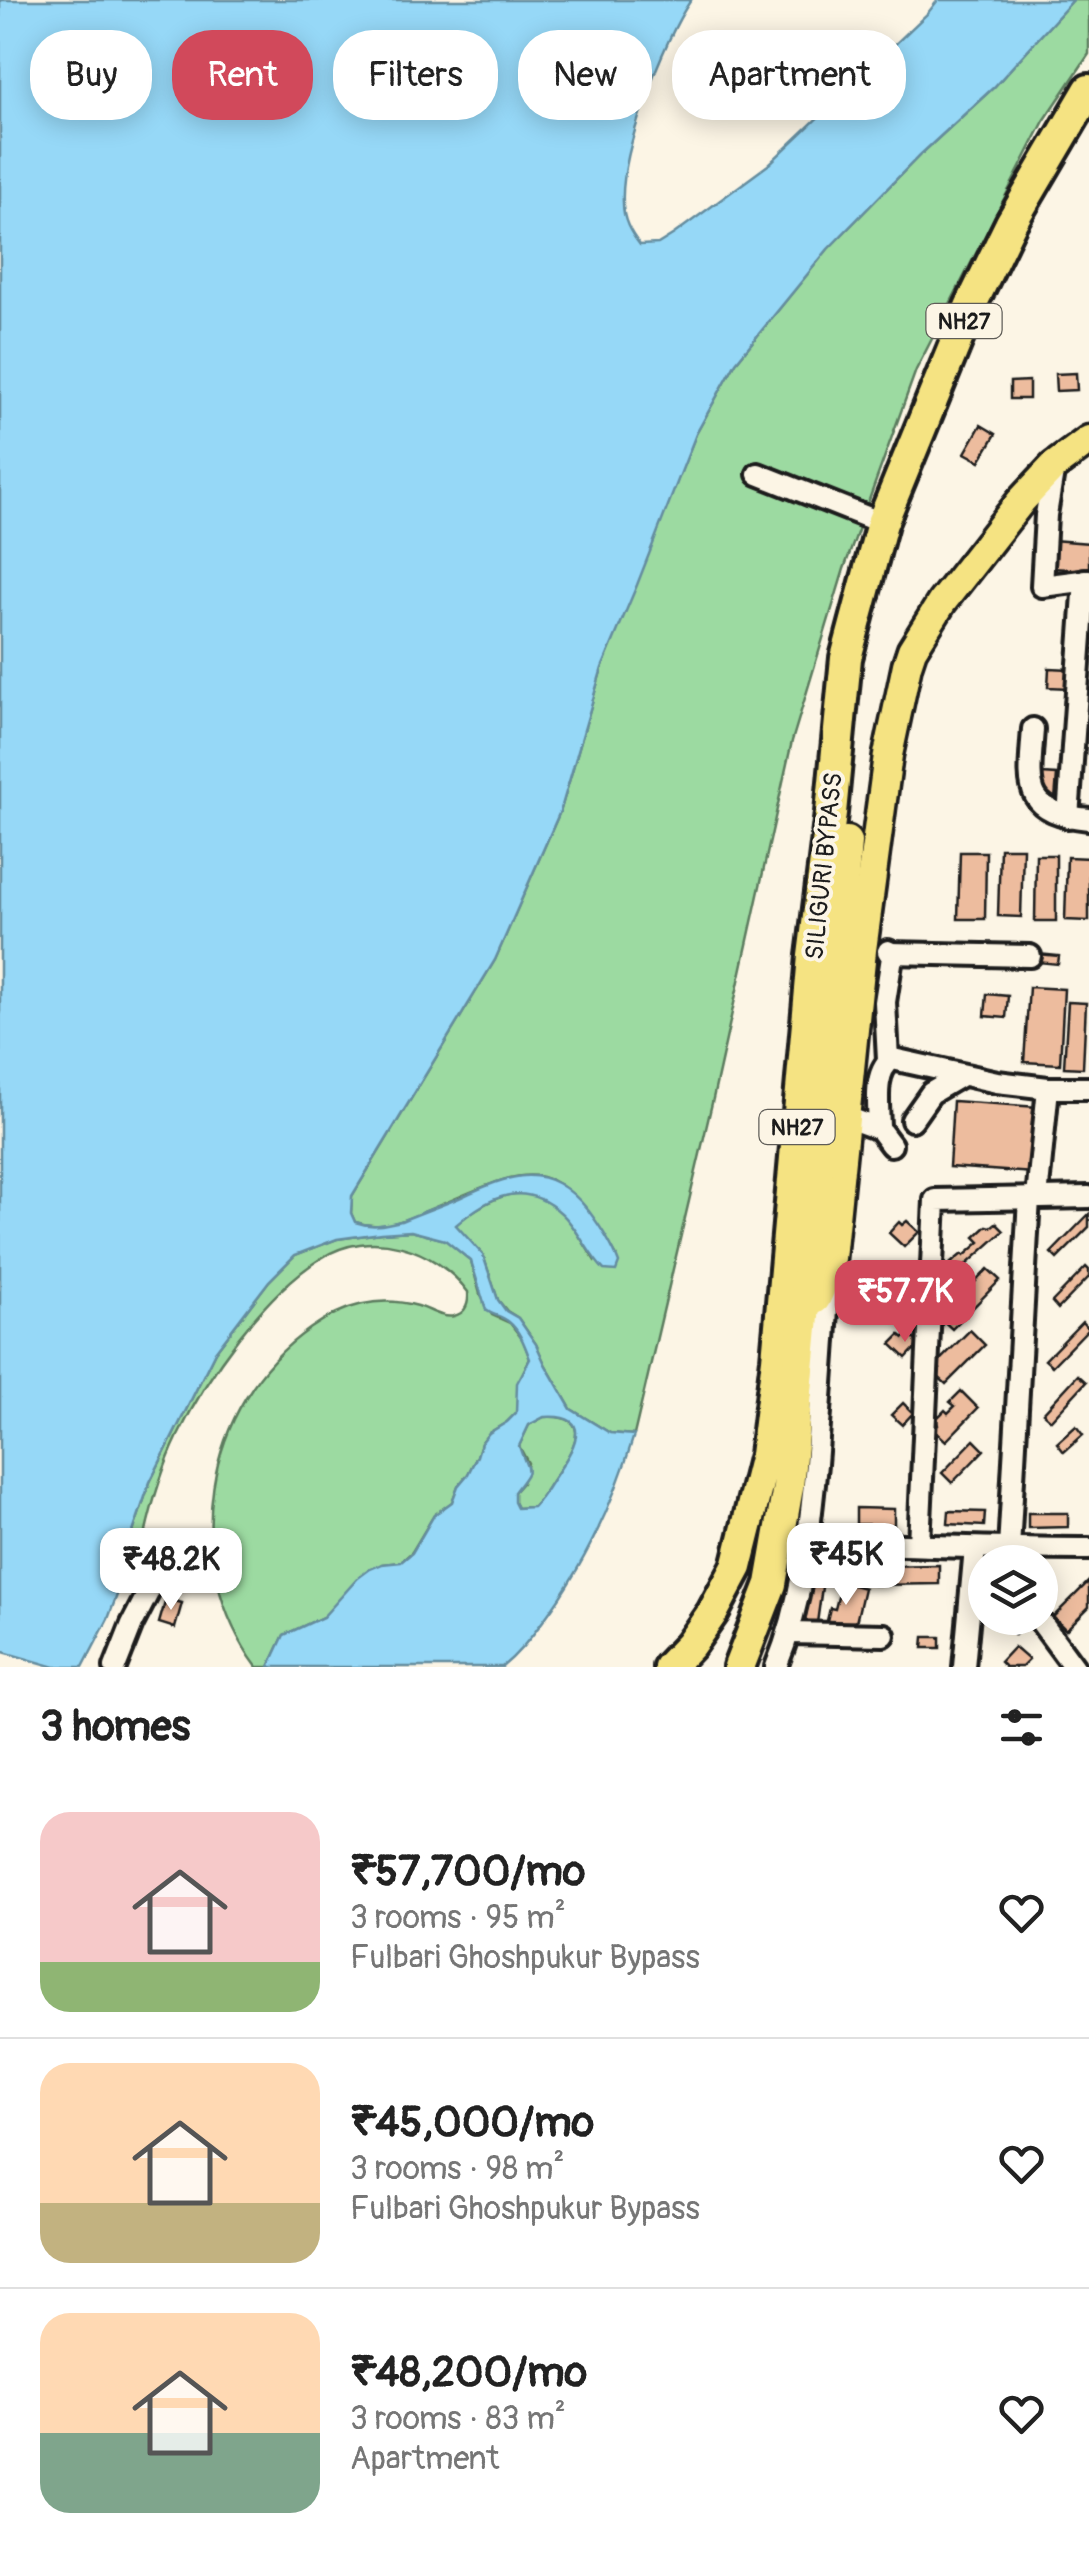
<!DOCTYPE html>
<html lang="en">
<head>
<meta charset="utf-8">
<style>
	:root { --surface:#fff; --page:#f2f2f2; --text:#222; --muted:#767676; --line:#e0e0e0; --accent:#d1495b }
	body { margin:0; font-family:Pangolin,sans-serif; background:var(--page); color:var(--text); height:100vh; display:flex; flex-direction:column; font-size:38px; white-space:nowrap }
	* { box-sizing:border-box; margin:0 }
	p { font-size:32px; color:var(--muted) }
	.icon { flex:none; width:55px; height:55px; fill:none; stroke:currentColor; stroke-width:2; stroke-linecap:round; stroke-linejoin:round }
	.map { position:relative; height:1667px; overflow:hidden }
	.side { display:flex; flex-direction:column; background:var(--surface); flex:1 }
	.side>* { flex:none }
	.guide { position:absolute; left:30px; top:30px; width:1030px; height:90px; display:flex; gap:20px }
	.controls { position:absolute; left:968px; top:1545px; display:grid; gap:20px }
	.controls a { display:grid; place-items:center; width:90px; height:90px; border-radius:50%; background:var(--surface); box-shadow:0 5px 25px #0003; font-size:50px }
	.price { position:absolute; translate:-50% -85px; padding:0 22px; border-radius:20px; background:#fff; color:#222; font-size:32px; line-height:65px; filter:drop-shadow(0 2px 5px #0008) }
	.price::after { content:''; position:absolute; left:50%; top:60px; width:30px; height:22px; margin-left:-15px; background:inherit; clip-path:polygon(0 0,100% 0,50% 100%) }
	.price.active { background:var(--accent); color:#fff }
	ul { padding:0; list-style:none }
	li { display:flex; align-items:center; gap:30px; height:250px; padding:0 40px }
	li+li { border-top:2px solid var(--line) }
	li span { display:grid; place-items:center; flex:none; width:280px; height:200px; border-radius:30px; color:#555 }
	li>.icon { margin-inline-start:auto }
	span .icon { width:120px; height:120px; fill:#fffc; stroke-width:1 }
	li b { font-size:42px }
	h2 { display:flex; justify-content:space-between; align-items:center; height:120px; padding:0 40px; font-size:42px }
	.pill { padding:0 35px; border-radius:40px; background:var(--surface); box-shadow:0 5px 25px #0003; font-size:35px; line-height:90px }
	.pill.active { background:var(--accent); color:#fff }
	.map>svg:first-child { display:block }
	.green { fill:#9cdaa1; stroke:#5c7b5e; stroke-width:2.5 }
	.water { fill:#96d8f7; stroke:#658d9f; stroke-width:2.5; fill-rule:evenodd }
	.building { fill:#edbc9e; stroke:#1c1c1c; stroke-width:2.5 }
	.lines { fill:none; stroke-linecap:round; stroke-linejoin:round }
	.minor-casing { stroke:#1c1c1c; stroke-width:28 }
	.major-casing { stroke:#1c1c1c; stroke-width:35 }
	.highway-casing { stroke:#1c1c1c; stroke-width:38 }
	.minor { stroke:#fcf5e5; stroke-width:20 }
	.major { stroke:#f5e382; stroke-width:28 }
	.highway { stroke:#f5e382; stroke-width:30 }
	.labels { text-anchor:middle; stroke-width:8; stroke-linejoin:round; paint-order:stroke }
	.shield { fill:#fcf5e5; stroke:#5f5d58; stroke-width:2.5 }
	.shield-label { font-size:22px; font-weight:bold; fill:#1c1c1c }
	.street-label { font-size:25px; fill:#1c1c1c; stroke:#fcf5e5 }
</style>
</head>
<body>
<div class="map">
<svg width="1089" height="1667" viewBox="0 0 1089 1667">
	<rect width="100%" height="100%" fill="#fcf5e5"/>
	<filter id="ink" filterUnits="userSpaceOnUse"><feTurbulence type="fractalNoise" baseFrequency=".01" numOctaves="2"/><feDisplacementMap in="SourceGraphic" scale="20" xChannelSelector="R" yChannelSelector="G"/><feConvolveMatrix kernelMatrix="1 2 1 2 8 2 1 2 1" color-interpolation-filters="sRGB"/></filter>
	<g filter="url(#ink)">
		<g class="green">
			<path d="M1073,0H1089V54L1044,121L916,370L844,569L792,741L712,1103L634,1435L610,1433L571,1409L545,1364L536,1344L518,1318L507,1311L498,1300L483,1255L455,1225C489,1197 527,1177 563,1214C575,1226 585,1246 595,1261L616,1255C550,1141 525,1171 421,1213C398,1223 380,1230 355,1222L351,1213L352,1196L495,960L561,809L602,668L696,434L736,362L828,249L920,155L994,87Z"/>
			<path d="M411,1231L446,1240L471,1261L480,1294L492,1315L510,1323L523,1340L530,1359C518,1379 518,1390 516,1413L507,1422L489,1433L481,1443L477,1456L468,1474L458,1486L452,1502L434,1515L412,1552L401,1562L382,1564L323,1617L284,1635L269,1667H257C179,1562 201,1404 311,1328C344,1305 378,1295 418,1306C429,1309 443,1319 454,1316C466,1313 469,1303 468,1292C435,1248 370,1226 320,1259C263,1295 207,1375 178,1436C159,1475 148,1517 140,1559H134L130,1541L150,1482L215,1352L269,1281L295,1255L337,1239L381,1233Z"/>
			<path d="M544,1417C601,1414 568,1457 552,1481C546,1491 541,1499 533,1507L517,1508L514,1502V1492L522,1483L528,1463L519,1446L529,1425Z"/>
		</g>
		<path class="water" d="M0,0H691C663,40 620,154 623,203C623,220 630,232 640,245L658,244L674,234L768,165L927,14L938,0H1073L994,87L920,155L828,249L736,362L696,434L637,585L602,668L561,809L495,960L352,1196L351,1213L355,1222C372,1228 384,1225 401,1221C420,1213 440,1206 459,1198C511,1174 547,1159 588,1210C600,1226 612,1244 619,1263L616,1271L604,1270C587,1253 578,1228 561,1213C524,1179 489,1196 456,1225L483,1255L498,1300L506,1311L518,1318L536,1344L545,1364L571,1409L610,1433L634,1435C614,1502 585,1565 543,1621C531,1638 518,1654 502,1667H269L284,1635L323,1617L358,1578L370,1569L382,1564L401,1562L412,1553L434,1515L452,1502L458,1486L468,1474L477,1456L481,1443L489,1433L507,1422L516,1413L517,1383L530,1359C525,1346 520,1331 509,1322C501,1315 493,1316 486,1310L471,1261L445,1240L411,1231L381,1233L337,1239L295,1255L269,1281L215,1352L150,1482L130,1541L120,1587L108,1619L83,1667H55L0,1651ZM544,1417C601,1413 568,1457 552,1481C546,1491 541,1499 533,1507L517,1508L514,1502V1492C535,1465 528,1475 519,1446L529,1425Z"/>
		<g class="building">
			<polygon points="1076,373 1077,390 1056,391 1055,374"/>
			<polygon points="1029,381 1029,399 1010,399 1010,382"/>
			<polygon points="981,425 996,434 980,461 965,453"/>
			<polygon points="1052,540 1089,543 1089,570 1050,568"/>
			<polygon points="1049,668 1070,669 1069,688 1048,687"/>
			<polygon points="1041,774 1057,775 1055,800 1039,798"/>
			<polygon points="1000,848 1023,848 1021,917 998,916"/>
			<polygon points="960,852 986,852 985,919 958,919"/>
			<polygon points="1036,855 1056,855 1056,921 1035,921"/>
			<polygon points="1067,857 1089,858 1089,921 1065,920"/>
			<polygon points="1038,954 1059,956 1058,964 1037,962"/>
			<polygon points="1029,987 1064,989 1060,1064 1024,1062"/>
			<polygon points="987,994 1008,996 1006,1018 985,1016"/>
			<polygon points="1068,1002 1086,1003 1083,1068 1064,1067"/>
			<polygon points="953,1101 1038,1107 1034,1173 949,1167"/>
			<polygon points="1089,1214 1089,1227 1057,1259 1051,1253"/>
			<polygon points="907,1221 919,1232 904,1247 889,1233 899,1222 902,1225"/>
			<polygon points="996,1223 1004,1231 955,1275 951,1270 955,1266 951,1263 962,1254 964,1256 980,1242 975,1237 987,1226 991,1227"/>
			<polygon points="1086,1267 1089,1270 1089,1277 1058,1309 1052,1302"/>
			<polygon points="988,1269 1000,1280 952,1329 940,1318"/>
			<polygon points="903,1282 915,1294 902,1308 889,1295"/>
			<polygon points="1082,1322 1088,1329 1052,1366 1045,1360"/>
			<polygon points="970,1330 985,1345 946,1384 934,1373 940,1369 936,1364"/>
			<polygon points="908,1333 919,1344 906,1358 891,1344 900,1335 904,1338"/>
			<polygon points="1078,1375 1086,1382 1051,1420 1043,1413"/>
			<polygon points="961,1391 978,1408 946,1441 933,1429 938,1425 936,1419 945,1410 948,1413 955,1406 950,1402"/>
			<polygon points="903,1403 913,1413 902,1425 891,1415"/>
			<polygon points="1076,1426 1083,1435 1064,1452 1057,1443"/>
			<polygon points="974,1440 984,1450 952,1483 942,1473"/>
			<polygon points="856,1508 894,1509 894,1525 856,1524"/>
			<polygon points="949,1511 985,1512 984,1526 948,1524"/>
			<polygon points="1028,1513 1068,1513 1068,1527 1028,1528"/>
			<polygon points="939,1565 939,1584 874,1585 873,1566"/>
			<polygon points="811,1579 823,1580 817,1623 805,1622"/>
			<polygon points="1089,1581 1089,1607 1066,1630 1053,1617"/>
			<polygon points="845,1583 864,1588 854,1631 826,1625 830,1608 835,1609 838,1597 842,1595"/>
			<polygon points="166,1599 182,1603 175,1628 159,1623"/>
			<polygon points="1005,1618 1025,1618 1029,1621 1015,1635 1002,1621"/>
			<polygon points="924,1637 940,1637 940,1648 923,1648"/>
			<polygon points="1014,1647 1029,1660 1022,1667 1005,1667 1000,1662"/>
		</g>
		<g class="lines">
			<defs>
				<g id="minor">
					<polyline points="1054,466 1046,515 1042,586 1089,580"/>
					<polyline points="758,474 882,523"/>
					<path d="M1033,729C1029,786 1021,812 1089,819"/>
					<polyline points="1068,817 1085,580"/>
					<polyline points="888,951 892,957 885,1002 888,1060"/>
					<polyline points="890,953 1030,956"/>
					<polyline points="912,1120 931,1093 960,1076"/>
					<polyline points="857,1121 879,1129 891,1145"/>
					<path d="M879,1129C879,1108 872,1070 893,1059L997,1082L1048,1088H1089"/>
					<polyline points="1037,1198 1048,1088"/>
					<path d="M808,1543C902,1544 995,1549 1089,1549"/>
					<polyline points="919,1544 935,1200 1089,1197"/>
					<polyline points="1009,1549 1029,1198"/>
					<polyline points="1038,1618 1074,1667"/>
					<polyline points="790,1633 884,1635"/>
					<polyline points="115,1667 132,1624 148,1593"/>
					<path d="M776,1667C803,1601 809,1534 816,1464C821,1403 825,1341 829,1280"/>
					<polyline points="964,1667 975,1548"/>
				</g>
				<polyline id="major" points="805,1306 816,1299 830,1268 862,950 888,755 907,665 912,650 942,602 1021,501 1054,466 1089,440"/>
				<g id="highway">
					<polyline points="669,1667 690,1645 713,1612 737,1567 765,1455 777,1359 813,956 831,813 846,658 882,523 971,305 1011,223 1089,90"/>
					<polyline points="739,1667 771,1584 788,1487 829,1049 846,842"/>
				</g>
			</defs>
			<use href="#minor" class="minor-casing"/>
			<use href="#major" class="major-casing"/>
			<use href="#highway" class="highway-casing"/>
			<use href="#minor" class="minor"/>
			<use href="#major" class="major"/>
			<use href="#highway" class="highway"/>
		</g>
	</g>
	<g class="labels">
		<g class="shield">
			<rect x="926.5" y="304" width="75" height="34" rx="8"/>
			<rect x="759.5" y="1110" width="75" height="34" rx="8"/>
		</g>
		<g class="shield-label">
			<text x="964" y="329">NH27</text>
			<text x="797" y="1135">NH27</text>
		</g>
		<g class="street-label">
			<text transform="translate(823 866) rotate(-84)" y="9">SILIGURI BYPASS</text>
		</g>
	</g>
</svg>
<div class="controls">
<a><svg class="icon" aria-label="layers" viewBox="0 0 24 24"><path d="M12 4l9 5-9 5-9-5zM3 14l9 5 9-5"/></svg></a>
</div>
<b class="price active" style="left:905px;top:1345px">₹57.7K</b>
<b class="price" style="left:846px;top:1608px">₹45K</b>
<b class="price" style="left:171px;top:1613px">₹48.2K</b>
<div class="guide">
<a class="pill">Buy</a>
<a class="pill active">Rent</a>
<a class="pill">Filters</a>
<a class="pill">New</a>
<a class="pill">Apartment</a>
</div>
</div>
<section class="side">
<h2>3 homes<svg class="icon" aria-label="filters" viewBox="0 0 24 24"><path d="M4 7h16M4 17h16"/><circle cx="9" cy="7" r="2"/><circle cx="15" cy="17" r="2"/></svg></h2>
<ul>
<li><span style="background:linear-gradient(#f6c9c9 75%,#8fb573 0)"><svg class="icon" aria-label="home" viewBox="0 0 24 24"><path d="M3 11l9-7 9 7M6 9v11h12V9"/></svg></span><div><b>₹57,700/mo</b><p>3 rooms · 95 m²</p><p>Fulbari Ghoshpukur Bypass</p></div><svg class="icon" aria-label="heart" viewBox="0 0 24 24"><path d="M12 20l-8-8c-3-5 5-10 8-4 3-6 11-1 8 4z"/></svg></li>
<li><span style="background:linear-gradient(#ffd9b3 70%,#c2b280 0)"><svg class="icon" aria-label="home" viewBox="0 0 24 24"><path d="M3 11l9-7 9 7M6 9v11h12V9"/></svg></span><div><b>₹45,000/mo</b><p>3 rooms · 98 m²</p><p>Fulbari Ghoshpukur Bypass</p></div><svg class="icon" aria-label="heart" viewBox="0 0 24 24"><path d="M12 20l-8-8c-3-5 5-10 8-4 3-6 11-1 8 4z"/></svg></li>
<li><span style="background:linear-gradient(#ffd9b3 60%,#7fa58c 0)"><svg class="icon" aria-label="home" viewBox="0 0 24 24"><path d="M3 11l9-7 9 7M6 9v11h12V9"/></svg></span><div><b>₹48,200/mo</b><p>3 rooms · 83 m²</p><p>Apartment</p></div><svg class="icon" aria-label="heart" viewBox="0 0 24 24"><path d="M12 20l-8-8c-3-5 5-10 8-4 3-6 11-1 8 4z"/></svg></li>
</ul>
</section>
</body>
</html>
